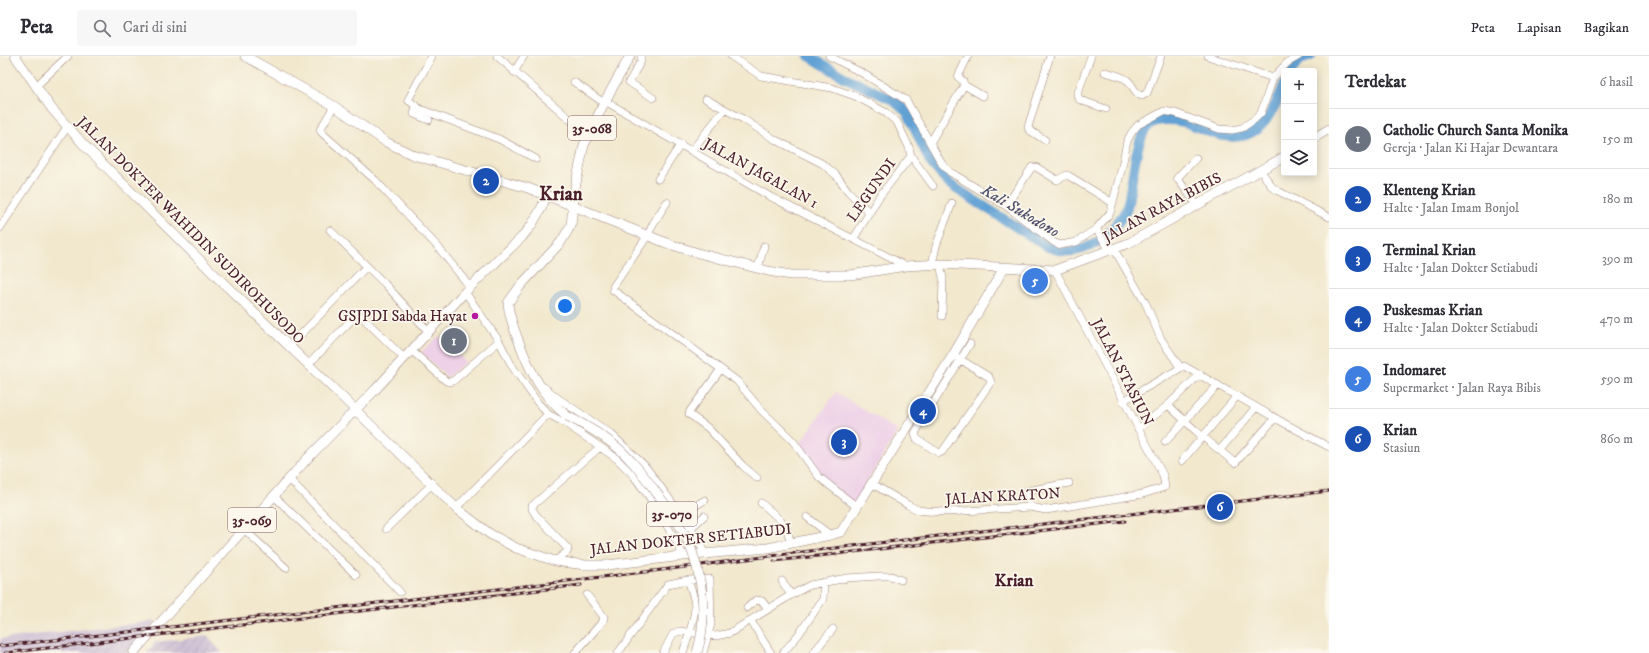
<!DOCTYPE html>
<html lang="id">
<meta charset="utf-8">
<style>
body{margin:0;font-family:"IM FELL DW Pica",serif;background:#f7f7f7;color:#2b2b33}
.controls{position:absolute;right:12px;top:12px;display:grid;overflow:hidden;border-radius:4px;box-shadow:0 2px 10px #0003}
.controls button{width:36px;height:36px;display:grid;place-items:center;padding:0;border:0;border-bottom:1px solid #e1e1e2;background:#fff;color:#2b2b33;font:20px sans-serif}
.you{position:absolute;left:565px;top:250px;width:14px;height:14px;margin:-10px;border:3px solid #fff;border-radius:50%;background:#1a73e8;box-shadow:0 0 0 6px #1a73e833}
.badge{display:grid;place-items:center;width:26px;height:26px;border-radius:50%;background:#2563eb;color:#fff;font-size:13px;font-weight:700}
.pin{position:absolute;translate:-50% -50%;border:2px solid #fff;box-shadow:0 1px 4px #0006}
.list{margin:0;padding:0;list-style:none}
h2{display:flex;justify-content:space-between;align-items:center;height:52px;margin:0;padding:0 16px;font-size:17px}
h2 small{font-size:13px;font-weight:400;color:#7c7c81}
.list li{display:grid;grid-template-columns:26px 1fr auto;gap:12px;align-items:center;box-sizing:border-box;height:60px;padding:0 16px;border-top:1px solid #e1e1e2}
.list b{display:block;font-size:15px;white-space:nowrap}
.list p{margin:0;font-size:13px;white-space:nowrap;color:#7c7c81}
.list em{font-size:13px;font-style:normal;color:#7c7c81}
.icon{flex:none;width:22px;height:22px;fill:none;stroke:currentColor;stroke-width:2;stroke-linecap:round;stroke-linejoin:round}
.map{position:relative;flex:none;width:1329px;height:597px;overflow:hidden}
header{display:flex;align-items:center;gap:24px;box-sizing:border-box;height:56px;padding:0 20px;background:#fff;border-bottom:1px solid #e1e1e2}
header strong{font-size:19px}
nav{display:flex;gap:22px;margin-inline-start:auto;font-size:14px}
.search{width:280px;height:36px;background:#f7f7f7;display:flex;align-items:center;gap:10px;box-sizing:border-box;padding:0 14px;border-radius:4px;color:#7c7c81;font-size:15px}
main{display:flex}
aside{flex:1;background:#fff}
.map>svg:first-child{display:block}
.built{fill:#eed0e7}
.industrial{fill:url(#industrial-furrows)}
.railway{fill:#ccbed3}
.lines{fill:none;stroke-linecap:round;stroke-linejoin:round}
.river{stroke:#62a1d4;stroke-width:10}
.minor-casing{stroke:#9e847c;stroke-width:8}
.major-casing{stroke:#9e847c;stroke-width:10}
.minor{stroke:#fff;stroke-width:7}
.major{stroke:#fff;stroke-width:9}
.rail-casing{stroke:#4a1f2b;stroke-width:3}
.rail{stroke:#fbf7ec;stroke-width:1.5;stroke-dasharray:4.5;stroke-linecap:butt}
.major-bridge-casing{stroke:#9e847c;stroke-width:10;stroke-linecap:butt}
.major-bridge{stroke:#fff;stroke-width:9}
.poi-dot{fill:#b5179e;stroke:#fbf7ec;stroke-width:1.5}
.labels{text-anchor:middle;stroke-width:3.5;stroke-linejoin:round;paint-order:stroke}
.shield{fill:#fbf7ec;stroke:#7f6065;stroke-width:1}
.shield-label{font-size:14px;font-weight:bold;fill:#4a1f2b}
.street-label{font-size:15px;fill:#4a1f2b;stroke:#fbf7ec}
.poi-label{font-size:15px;fill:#4a1f2b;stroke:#fbf7ec;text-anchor:end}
.water-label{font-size:16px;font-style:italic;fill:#54536f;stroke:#fbf7ec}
.quarter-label{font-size:17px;font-weight:bold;fill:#4a1f2b;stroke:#fbf7ec}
.district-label{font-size:19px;font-weight:bold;fill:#4a1f2b;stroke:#fbf7ec}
</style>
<header>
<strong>Peta</strong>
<div class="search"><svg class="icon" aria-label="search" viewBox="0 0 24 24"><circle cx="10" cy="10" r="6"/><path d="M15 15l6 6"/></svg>Cari di sini</div>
<nav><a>Peta</a><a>Lapisan</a><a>Bagikan</a></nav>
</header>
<main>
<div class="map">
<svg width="1329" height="597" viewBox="0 0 1329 597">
<defs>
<pattern id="industrial-furrows" width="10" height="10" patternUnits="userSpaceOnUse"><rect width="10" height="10" fill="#ccbed3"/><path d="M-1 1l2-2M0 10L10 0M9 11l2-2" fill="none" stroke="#b1a3b5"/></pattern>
</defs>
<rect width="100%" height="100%" fill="#fbf7ec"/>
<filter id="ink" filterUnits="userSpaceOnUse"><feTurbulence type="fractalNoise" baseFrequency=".025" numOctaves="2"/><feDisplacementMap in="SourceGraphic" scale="8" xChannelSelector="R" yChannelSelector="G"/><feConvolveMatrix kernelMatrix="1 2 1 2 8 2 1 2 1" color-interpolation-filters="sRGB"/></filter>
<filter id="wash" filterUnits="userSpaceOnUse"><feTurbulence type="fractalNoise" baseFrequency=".012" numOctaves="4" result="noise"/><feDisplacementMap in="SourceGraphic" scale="16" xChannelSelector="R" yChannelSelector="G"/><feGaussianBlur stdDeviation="0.9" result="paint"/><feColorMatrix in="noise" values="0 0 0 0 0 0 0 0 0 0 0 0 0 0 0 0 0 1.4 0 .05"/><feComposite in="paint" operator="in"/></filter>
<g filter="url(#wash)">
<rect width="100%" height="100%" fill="#f2e8ce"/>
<path class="built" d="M439 280 466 306 447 321 421 296Z
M836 336 898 375 853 449 828 429 799 389Z"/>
<path class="industrial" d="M208 580 222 597H146L156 586Z
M138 585 127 597H37Z"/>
<path class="railway" d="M156 565 138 585 37 597H0V583Z"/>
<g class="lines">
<path class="river" d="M809 0 844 21 893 44 908 57 930 106 949 128 1046 190C1052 192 1058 195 1064 195 1078 197 1096 189 1105 180 1113 172 1124 161 1127 151 1133 129 1134 84 1149 69 1153 65 1161 64 1166 64 1182 63 1192 69 1207 75 1253 93 1268 68 1284 29
M1291 15 1300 4 1311 0"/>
</g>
</g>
<g filter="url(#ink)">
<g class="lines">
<g class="minor-casing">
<path id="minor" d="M432 0 408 44 420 53 499 83 536 103
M497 0 588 79
M641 0V5L629 26 653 42
M731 0 761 20 832 32 855 40 885 56 897 66 909 91 911 100 933 130
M829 0 862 17 906 44 942 108 950 116 1006 150 1055 187 1061 189 1076 186 1096 173 1110 157 1122 111 1127 85 1132 76 1138 69 1164 55 1175 57 1219 73 1232 74 1242 72 1255 63 1261 57 1273 22 1287 7 1299 0
M1091 0 1077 39 1080 44 1106 53
M1208 0 1273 22
M514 16 524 0
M1105 16C1113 18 1121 20 1127 24 1134 29 1134 38 1142 40L1147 37 1161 0
M574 26 604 47
M964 29 963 25 958 21 968 0
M36 30 68 0
M706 43 743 63 774 83 823 108 836 119 848 135 869 156
M605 45 769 140 906 210
M334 50 320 74 322 77 375 124 438 191 470 231
M416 50 414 58 429 64
M1045 84 1029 74 1028 71 1050 0
M930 87 964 29 983 40
M692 94 724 54
M1196 102 1177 122 1197 149
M1261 115 1272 131 1278 135 1329 161
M658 123 681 88
M667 146 653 168 648 179 613 231V234L737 325 762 355 793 385 819 421 857 451
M1006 150 1032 111H1036L1057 124 1067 119 1069 120 1113 147
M0 172 67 71
M1096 173 1110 194
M330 174 385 228 428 275
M854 182 879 141 911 100
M1114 193 1146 248 1161 283 1180 311
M940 208 943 222 942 260
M932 209 936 190 952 147
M758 212 764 190
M465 236 499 285 512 310 538 347 548 358 565 367 616 402 633 419 650 442 677 486 683 500
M289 291 366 211
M411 294 446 325 449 326 453 325 499 285
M953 299 989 321 991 326 942 396 939 397 917 383 915 377 970 288
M308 309 358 257 403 301
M721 313 690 355 689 358 708 372 743 410 757 422
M544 331 559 343 611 378 645 410 691 472 705 498
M1123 345 1184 310 1284 367 1329 391
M1168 349 1196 375 1235 407 1275 362
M1138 373 1168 349 1200 318
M1165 386 1218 329
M1220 394 1256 351
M1182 405 1237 340
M292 426 400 536
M871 427 908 449 918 454 926 455 947 456 1030 451 1046 454 1143 438 1165 431 1163 419 1055 214
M277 443 356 519
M761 447C774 458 790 469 790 488
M1030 451 1027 435 1069 427
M456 452 548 358
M678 454 693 451 705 444
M807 461 830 479
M691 472 704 460
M386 473 432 428
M247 476 286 512
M555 505 567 496 568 493 536 459 532 453V450L600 391
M782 525 791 539
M747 552 756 544 762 545 768 553
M751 565 771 597
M575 597 603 565 604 561 587 539
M618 597 668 528 688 524 710 523 711 568 703 597
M663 597 673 578 679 575 716 580 730 577 791 539 810 529 847 522 879 520H891L901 524
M683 597C687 583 694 567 695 552 695 542 691 533 688 524
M783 597 799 578 823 543 824 526
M813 597 833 573"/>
</g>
<g class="major-casing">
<path id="major" d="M15 0 52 53 84 89 218 222 338 337 456 452 490 478 516 492 555 505 585 509H607L683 500 768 492 830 479 841 476 953 299 1004 212
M245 0 334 50 386 86 413 99 528 132 669 188 698 197 768 215 791 219H850L906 210 940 208 1055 214 1129 187 1284 101
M1314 82 1329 73
M567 360C542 340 530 315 519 286 514 273 509 261 508 247L521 229 561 186 571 169 575 132 584 89 604 47 630 0
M133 597 307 403 375 334 465 236 522 181 531 170 542 151 546 140"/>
</g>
<use href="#minor" class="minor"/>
<use href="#major" class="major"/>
<g class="rail-casing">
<path id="rail" d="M774 505 1125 465
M0 590 154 573 670 513 818 494 1329 435
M5 597 581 529"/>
</g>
<use href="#rail" class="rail"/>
<g class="major-bridge-casing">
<path id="major-bridge" d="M567 360C583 368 599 377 613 388 630 401 643 419 656 436 670 455 686 476 693 498 704 531 707 564 697 597"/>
</g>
<use href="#major-bridge" class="major-bridge"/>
</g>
</g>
<circle class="poi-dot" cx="475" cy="260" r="4"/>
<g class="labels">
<g class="shield">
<rect x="568" y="60" width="48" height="24" rx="3"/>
<rect x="647" y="446" width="50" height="24" rx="3"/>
<rect x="228" y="452" width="48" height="24" rx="3"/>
</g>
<g class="shield-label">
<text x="592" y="77">35-068</text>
<text x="672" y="463">35-070</text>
<text x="252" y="469">35-069</text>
</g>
<g class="street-label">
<text transform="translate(761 117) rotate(29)" y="5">JALAN JAGALAN 1</text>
<text transform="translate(871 134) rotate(-55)" y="5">LEGUNDI</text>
<text transform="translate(1162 151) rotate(-28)" y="5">JALAN RAYA BIBIS</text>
<text transform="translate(191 174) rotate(45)" y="5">JALAN DOKTER WAHIDIN SUDIROHUSODO</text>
<text transform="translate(1123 316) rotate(63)" y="5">JALAN STASIUN</text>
<text transform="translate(1003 440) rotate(-3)" y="5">JALAN KRATON</text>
<text transform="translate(691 483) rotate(-6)" y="5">JALAN DOKTER SETIABUDI</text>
</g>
<g class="poi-label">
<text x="467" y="265">GSJPDI Sabda Hayat</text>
</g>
<g class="water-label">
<text transform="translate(1021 154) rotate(31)" y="6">Kali Sukodono</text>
</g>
<g class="quarter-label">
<text x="1014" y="530">Krian</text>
</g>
<g class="district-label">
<text x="561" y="144">Krian</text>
</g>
</g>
</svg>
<div class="controls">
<button>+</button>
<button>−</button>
<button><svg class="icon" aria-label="layers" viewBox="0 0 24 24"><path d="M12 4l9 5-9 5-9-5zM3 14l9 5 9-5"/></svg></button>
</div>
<div class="you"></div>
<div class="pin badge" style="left:454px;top:285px;background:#6b7280">1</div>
<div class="pin badge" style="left:486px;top:125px;background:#1a4fb4">2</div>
<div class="pin badge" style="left:844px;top:386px;background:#1a4fb4">3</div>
<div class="pin badge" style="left:923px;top:355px;background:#1a4fb4">4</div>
<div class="pin badge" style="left:1035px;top:225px;background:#3f7fe0">5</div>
<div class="pin badge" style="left:1220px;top:451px;background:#1a4fb4">6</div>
</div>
<aside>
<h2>Terdekat<small>6 hasil</small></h2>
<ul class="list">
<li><span class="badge" style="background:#6b7280">1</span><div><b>Catholic Church Santa Monika</b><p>Gereja · Jalan Ki Hajar Dewantara</p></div><em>150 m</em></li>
<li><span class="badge" style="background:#1a4fb4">2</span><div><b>Klenteng Krian</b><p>Halte · Jalan Imam Bonjol</p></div><em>180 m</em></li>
<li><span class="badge" style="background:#1a4fb4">3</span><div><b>Terminal Krian</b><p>Halte · Jalan Dokter Setiabudi</p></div><em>390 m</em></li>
<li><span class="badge" style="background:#1a4fb4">4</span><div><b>Puskesmas Krian</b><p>Halte · Jalan Dokter Setiabudi</p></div><em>470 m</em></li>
<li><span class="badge" style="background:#3f7fe0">5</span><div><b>Indomaret</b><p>Supermarket · Jalan Raya Bibis</p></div><em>590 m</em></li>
<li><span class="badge" style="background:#1a4fb4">6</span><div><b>Krian</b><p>Stasiun</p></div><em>860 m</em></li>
</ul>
</aside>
</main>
